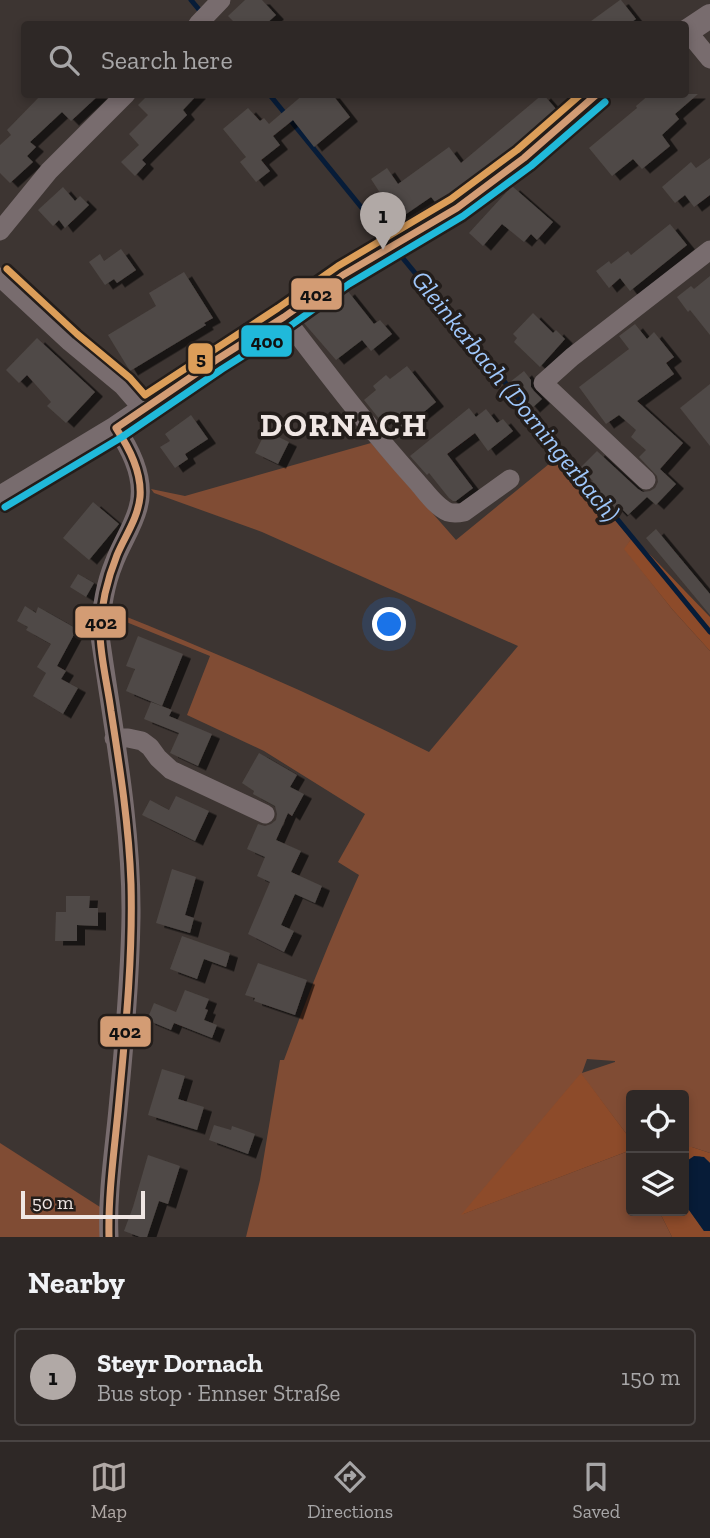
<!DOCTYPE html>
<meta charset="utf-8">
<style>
body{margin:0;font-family:"Zilla Slab",serif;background:#3a3432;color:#f1f3f6}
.controls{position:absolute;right:21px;bottom:21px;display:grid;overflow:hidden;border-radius:7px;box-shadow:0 4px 10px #0003}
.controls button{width:63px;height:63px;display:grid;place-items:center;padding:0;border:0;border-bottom:2px solid #494443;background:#2e2826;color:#f1f3f6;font:35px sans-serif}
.scale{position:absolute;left:21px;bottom:18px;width:124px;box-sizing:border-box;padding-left:7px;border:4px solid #f0e7e4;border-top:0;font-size:19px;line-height:24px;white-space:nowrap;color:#f0e7e4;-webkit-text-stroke:5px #231d1a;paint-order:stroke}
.you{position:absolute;left:390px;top:625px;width:24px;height:24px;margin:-18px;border:5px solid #fff;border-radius:50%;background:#1a73e8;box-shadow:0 0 0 10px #1a73e833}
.badge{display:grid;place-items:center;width:46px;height:46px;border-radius:50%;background:#b1a9a6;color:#111;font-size:23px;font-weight:700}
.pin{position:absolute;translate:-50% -58px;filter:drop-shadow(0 2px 4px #0008)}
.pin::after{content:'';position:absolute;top:37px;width:24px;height:21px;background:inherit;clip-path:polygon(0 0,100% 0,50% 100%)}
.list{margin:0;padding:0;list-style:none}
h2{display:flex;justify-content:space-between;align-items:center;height:91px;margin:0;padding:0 28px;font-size:30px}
h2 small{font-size:23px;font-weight:400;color:#a7a6a7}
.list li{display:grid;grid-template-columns:46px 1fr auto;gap:21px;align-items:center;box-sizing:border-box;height:98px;margin:0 14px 14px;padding:0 14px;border:2px solid #494443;border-radius:7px}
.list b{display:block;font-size:26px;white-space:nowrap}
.list p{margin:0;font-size:23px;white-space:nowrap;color:#a7a6a7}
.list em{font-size:23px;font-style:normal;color:#a7a6a7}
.icon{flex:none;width:38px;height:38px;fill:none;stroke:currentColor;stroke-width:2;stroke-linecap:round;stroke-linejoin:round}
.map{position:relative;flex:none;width:710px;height:1237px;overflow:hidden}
.search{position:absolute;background:#2e2826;box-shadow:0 4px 10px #0003;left:21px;right:21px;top:21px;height:77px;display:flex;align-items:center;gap:18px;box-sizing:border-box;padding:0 24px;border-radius:7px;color:#a7a6a7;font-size:26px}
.sheet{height:203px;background:#2e2826}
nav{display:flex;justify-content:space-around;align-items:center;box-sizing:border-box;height:98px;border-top:2px solid #494443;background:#2e2826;font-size:19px;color:#a7a6a7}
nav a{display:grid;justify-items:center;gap:4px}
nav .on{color:#b1a9a6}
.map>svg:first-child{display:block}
.green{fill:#804c34;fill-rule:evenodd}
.forest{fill:#8d4b2a}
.water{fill:#071c38}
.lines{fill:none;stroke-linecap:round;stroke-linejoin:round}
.stream{stroke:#071c38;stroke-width:5}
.building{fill:#4f4946;filter:url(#shadow)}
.minor{stroke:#786c6e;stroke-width:19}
.tertiary{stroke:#786c6e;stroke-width:24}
.bus-1-casing{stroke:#231d1a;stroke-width:12}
.bus-2-casing{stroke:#231d1a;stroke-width:12}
.bus-3-casing{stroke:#231d1a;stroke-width:12}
.bus-1{stroke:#d39c74;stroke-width:7}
.bus-2{stroke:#20b9da;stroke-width:7}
.bus-3{stroke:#dc9e59;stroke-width:7}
.labels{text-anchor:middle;stroke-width:7;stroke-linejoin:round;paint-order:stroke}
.water-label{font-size:26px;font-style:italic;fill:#9fc7fb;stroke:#231d1a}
.district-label{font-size:32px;font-weight:bold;letter-spacing:2px;fill:#f0e7e4;stroke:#231d1a}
.line-badge{stroke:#231d1a;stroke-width:2.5}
.pale-badge-label{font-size:19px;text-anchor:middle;font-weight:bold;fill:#111}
</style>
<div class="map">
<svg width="710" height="1237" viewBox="0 0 710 1237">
<defs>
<filter id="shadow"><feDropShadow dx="8" dy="4.5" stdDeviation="0" flood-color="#0009"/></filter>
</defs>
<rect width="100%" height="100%" fill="#3d3532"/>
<path class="green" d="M371 443 456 540 560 455 631 539 625 549 672 609 710 651V1153L692 1147H684V1095H631V1140L581 1074 463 1214 631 1150V1211H659L672 1237H246L260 1180 280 1060H284C307 997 331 936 359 875L338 862 365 814 264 751 187 715 210 656 109 615 112 611C219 654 326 700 429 752L518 646 262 532 154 493 151 489 185 496ZM587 1059 615 1061V1062L582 1073Z
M0 1143 100 1207 102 1237H0Z"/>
<path class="forest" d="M631 539H635L710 617V651L672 609 624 549Z
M581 1073 631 1140V1150L461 1215Z
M684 1147H692L710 1153V1163C699 1153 695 1156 684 1163Z
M684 1203 704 1231H710V1237H672L659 1211H684Z"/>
<path class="water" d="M694 1156 704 1157 710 1163V1231H704L684 1203V1163Z"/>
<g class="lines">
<path class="stream" d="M191 0 211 24
M269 94 388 240
M397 251 710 632"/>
</g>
<path class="building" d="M245 0H262L276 15 266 24H236L228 16Z
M620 0H621L636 19 629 24H587Z
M42 94H100L71 121 62 112 30 142 36 147 27 156 33 162 10 183 0 173V145L11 135 7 130Z
M149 94H198L183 110 187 115 142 160 146 164 135 176 121 162 139 145 129 134 148 115 138 105Z
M304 94H332L350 117 314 147 293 120 273 136 280 145 261 160 270 171 256 182 240 162 246 157 223 129 248 108 260 121 264 118 269 124Z
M543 94 557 110 515 146 449 196 436 203 431 197 393 223 379 203 384 199 371 179 387 168 398 184 449 147 461 163Z
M650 94H698L675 114 679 119 662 135 670 146 642 169 633 159 612 176 589 148 637 108 636 106Z
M710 158V195L694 207 685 195 675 203 662 187 691 162 696 168Z
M512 186 553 222 537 240 531 234 524 242 502 224 483 246 469 233Z
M63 187 75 201 80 196 89 205 65 228 59 220 53 226 38 210Z
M670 224 687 245 630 291 620 278 609 288 596 271 609 261 611 264 628 251 631 255Z
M121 249 136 270 117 283 114 279 105 285 89 262 100 254 104 261Z
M184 272 213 318 204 323 206 325 130 371 108 335 156 306 149 293Z
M710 276V335L690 310 688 312 677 297 691 286 694 289Z
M347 290 374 324 380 320 392 334 371 351 362 340 336 360 303 322Z
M533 313 553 333 556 330 565 339 540 367 514 342 517 338 513 334Z
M635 324 647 339 654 332 674 357 666 363 674 374 637 401 683 443 660 469 676 484 656 505 647 497 628 515 622 509 619 512 591 483 593 481 580 468 597 451 638 489 643 492 650 491 655 488 658 482 657 476 639 457 646 450 631 437 636 430 619 415 606 424 579 387 629 349 619 336Z
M37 338 95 392 66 423 47 406 51 402 27 375 19 383 6 370Z
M407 366 436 402 402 430 390 414 381 421 364 400 376 390 373 386 386 375 390 379Z
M524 371 531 380V387L534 391 542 399 532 408 510 382Z
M710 384V446L680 408Z
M469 408 476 417 486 409 497 423 503 419 513 431 488 451 475 433 447 454 473 488 456 501H453L449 498 429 473 427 475 410 456Z
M191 415 208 439 185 454 188 459 175 468 160 447 170 441 165 434Z
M266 431 289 442 278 464 255 453Z
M93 502 119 524 89 560 63 538Z
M656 529 710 594V615L646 538Z
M78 574 94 583 86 597 70 587Z
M25 606 36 613 38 607 77 629 57 666 66 671 61 679 78 688 63 714 33 696 46 673 37 667 51 644 26 630 28 627 17 621Z
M138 636 183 654 162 706 126 691 135 669 126 666Z
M151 702 172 710 169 716 212 734 198 766 170 753 179 733 144 719Z
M259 753 297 775 290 787 304 794 292 816 288 813 276 840 301 851 291 872 322 886 315 903 295 894 281 925 294 931 284 952 248 934 270 882 257 876 265 857 247 849 258 824 265 826 271 824 276 820 277 814 275 806 253 794 254 791 242 783Z
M176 796 209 811 195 841 142 815 150 800 169 810Z
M172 869 196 877 185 915 194 918 190 933 156 923Z
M66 896H90L89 908H98V926L77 925V941H55L56 912H66Z
M182 936 230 953 226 967 204 959 197 979 170 969Z
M258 963 307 980 295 1015 254 1001 255 998 245 995Z
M185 990 209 999 205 1009 208 1010 204 1020 217 1025 212 1038 174 1023 171 1030 147 1020 154 1003 176 1012Z
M162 1069 185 1076 178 1099 204 1107 197 1130 148 1115Z
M214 1125 231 1130 232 1126 255 1134 248 1154 209 1140Z
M148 1155 180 1166 168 1204 159 1201 147 1237H140L124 1231 133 1207Z"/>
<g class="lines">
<path class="minor" d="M198 24 221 0
M687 31 710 59
M0 231 49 171 126 94
M0 277 70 342 123 386 143 409
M284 317C327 373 370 430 417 482 426 492 436 507 448 512 454 514 459 513 464 512L510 479
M646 480 543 383 572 357 710 250
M114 738H128L142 741 150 747 158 758 171 770 265 814
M109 1237C107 1194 114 1152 118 1109 124 1046 130 981 131 917 132 825 113 728 100 636 101 611 104 587 114 563 121 544 133 527 138 508 146 481 131 450 116 428"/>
<path class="tertiary" d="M686 32 710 16
M0 498 116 428 216 360 284 317 343 275 457 208 524 158 598 94"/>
<g class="bus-1-casing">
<path id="bus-1" d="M116 428 216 360 284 317 343 275 457 208 524 158 597 94
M109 1237C108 1195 114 1153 118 1111 125 1035 133 960 131 884 129 826 120 768 111 711 108 687 100 656 100 632 101 606 107 580 117 555 125 536 138 518 140 497 142 472 129 448 116 428"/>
</g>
<g class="bus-2-casing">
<path id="bus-2" d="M5 507 122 437 222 369 290 326 349 284 463 216 531 166 605 102"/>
</g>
<g class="bus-3-casing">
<path id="bus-3" d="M7 269 77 334 130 378 145 395 278 308 338 266 451 199 517 150 581 94"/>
</g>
<use href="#bus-1" class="bus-1"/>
<use href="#bus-2" class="bus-2"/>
<use href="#bus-3" class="bus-3"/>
</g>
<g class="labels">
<g class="water-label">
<text transform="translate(516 396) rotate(51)" y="9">Gleinkerbach (Dorningerbach)</text>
</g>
<g class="district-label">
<text x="344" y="436">DORNACH</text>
</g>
</g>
<g class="line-badge">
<rect x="290" y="277" width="53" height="34" rx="7" fill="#d39c74"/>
<rect x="240" y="324" width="53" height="34" rx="7" fill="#20b9da"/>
<rect x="187" y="342" width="27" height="33" rx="7" fill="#dc9e59"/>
<rect x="74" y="605" width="53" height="34" rx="7" fill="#d39c74"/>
<rect x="99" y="1015" width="53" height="33" rx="7" fill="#d39c74"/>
</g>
<g class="pale-badge-label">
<text x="316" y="301">402</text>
<text x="267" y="348">400</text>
<text x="201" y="365">5</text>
<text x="101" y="629">402</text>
<text x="125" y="1038">402</text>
</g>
</svg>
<div class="controls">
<button><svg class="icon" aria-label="locate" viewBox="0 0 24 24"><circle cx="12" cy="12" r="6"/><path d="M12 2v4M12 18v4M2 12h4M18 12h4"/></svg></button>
<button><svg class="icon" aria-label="layers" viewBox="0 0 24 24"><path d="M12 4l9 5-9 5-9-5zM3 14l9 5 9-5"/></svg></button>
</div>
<div class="scale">50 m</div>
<div class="you"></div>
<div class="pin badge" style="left:383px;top:250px">1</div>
<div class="search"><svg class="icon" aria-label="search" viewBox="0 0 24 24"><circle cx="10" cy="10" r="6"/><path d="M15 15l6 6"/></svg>Search here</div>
</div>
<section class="sheet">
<h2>Nearby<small></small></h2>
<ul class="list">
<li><span class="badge">1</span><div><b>Steyr Dornach</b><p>Bus stop · Ennser Straße</p></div><em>150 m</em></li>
</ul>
</section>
<nav>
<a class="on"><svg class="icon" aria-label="map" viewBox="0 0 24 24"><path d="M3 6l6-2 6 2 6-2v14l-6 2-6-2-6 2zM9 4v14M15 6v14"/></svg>Map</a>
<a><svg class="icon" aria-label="directions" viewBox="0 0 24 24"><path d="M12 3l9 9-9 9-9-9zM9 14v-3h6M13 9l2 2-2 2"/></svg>Directions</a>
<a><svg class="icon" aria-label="saved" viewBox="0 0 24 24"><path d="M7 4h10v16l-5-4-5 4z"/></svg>Saved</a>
</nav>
